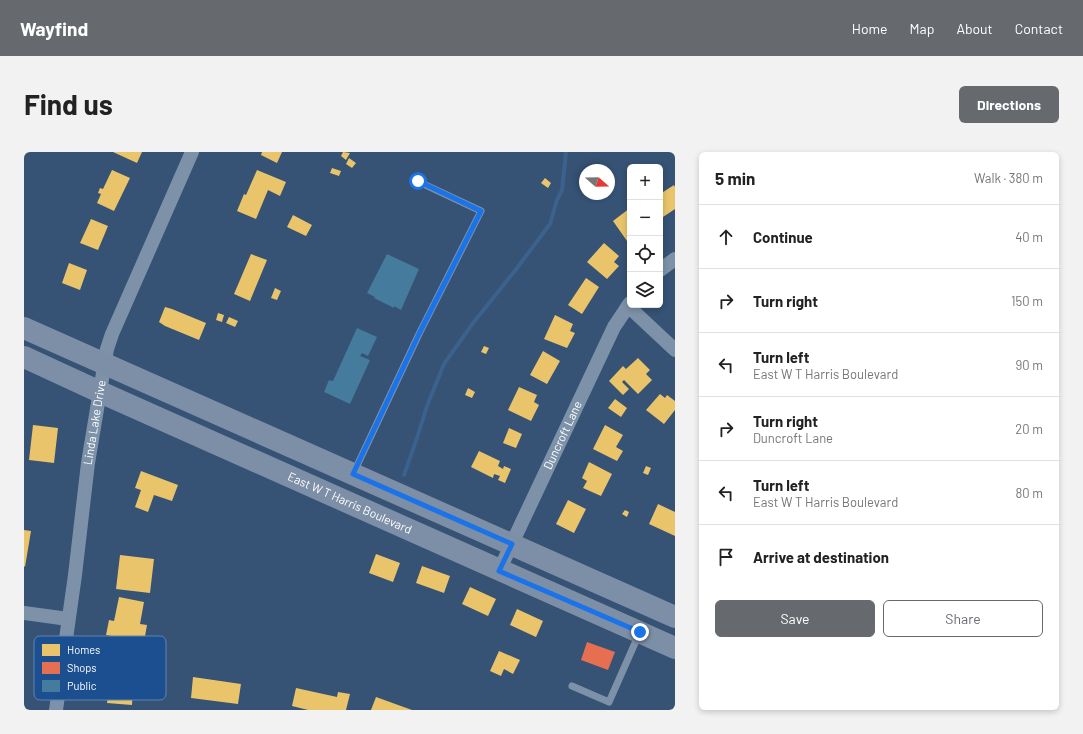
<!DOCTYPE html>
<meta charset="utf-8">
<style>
body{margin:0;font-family:Barlow,sans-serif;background:#f2f2f2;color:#222}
.controls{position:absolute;right:12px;top:12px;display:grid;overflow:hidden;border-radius:6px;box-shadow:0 2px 6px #0003}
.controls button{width:36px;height:36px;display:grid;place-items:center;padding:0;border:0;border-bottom:1px solid #e0e0e0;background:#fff;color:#222;font:20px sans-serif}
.compass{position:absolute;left:555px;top:12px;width:36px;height:36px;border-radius:50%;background:#fff;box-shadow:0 2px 6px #0003;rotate:110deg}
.stop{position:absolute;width:12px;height:12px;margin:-9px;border:3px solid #1a73e8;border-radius:50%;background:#fff}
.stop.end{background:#1a73e8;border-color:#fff;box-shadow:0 1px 4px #0008}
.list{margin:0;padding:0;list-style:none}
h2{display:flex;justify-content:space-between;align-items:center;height:52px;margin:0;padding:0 16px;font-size:17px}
h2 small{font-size:13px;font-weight:400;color:#767676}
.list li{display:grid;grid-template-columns:26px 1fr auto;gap:12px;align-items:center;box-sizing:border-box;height:64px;padding:0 16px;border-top:1px solid #e0e0e0}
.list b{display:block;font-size:15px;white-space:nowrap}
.list p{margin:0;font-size:13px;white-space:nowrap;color:#767676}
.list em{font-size:13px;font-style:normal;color:#767676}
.actions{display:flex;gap:8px;padding:12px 16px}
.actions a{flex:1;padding:9px 0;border:1px solid #666a6f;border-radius:6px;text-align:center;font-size:14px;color:#666a6f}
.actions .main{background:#666a6f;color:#fff}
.icon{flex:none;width:22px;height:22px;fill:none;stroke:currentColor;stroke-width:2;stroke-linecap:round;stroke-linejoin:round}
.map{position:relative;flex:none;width:651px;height:558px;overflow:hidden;border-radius:6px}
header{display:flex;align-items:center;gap:24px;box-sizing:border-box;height:56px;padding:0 20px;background:#666a6f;color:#fff}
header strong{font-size:19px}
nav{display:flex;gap:22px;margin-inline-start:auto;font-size:14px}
.intro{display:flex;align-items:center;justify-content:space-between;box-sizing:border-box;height:96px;padding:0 24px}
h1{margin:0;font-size:28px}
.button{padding:10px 18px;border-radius:6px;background:#666a6f;color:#fff;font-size:14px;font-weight:700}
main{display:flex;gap:24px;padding:0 24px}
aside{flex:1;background:#fff;border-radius:6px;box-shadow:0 2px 6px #0003}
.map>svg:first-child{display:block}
.homes{fill:#e9c46a}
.shops{fill:#e76f51}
.public{fill:#457b9d}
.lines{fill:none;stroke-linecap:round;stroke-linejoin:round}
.stream{stroke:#3b618d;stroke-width:4}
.lane{stroke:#7d92a8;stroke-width:7}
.street{stroke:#7d92a8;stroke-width:14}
.primary{stroke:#7d8ea7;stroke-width:22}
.route{stroke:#1a73e8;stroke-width:5}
.labels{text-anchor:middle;stroke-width:4;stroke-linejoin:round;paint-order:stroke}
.street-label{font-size:12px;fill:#fff;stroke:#1b4f8f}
.key{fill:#1b4f8f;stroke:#5f84b1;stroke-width:1}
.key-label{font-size:11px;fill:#fff}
</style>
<header>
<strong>Wayfind</strong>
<nav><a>Home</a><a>Map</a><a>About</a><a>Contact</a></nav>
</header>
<div class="intro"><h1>Find us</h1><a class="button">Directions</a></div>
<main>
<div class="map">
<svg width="651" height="558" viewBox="0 0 651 558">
<rect width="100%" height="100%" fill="#365274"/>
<path class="homes" d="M89 0H118L113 11Z
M238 0H258L253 11 237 3Z
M319 0 326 1 322 8 317 4Z
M325 6 332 11 328 16 322 12Z
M308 16 317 19 315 24 306 21Z
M88 18 106 26 90 59 73 51 77 42 74 41 76 36 79 37Z
M233 18 262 30 256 44 244 38 232 67 213 59 220 42 222 43Z
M521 26 527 31 524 36 517 31Z
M650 33 651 35V57L639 65 636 61V42Z
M606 56V88L603 89 589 69Z
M269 63 288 73 282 84 263 75Z
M67 67 84 74 74 98 56 91Z
M580 91 595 104 590 110 595 114 583 127 563 110Z
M227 102 243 108 226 149 210 142Z
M45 111 63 118 56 138 38 131Z
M562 126 575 135 558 162 544 153Z
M251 136 257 139 253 148 247 146Z
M141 155 148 157 182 171 175 188 141 174 135 170Z
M194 161 200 163 198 170 192 168Z
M531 163 549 172 546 179 551 181 543 196 520 187Z
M205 165 214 169 211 175 202 171Z
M460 194 465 196 462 202 457 200Z
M519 199 536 209 523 232 506 223Z
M614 206 626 218 622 222 628 228 614 242 600 228 598 230 605 237 599 243 585 229 599 214 602 217Z
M495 235 513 243 510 250 515 253 507 269 484 258Z
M444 236 451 240 448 246 441 243Z
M636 242 641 246 643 243 651 249V258L640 272 622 258Z
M591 247 603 256 597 265 584 256Z
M9 273 34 276 30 311 5 308Z
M581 273 599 283 592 295 599 299 593 309 569 297Z
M485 276 498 282 492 296 479 291Z
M455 299 476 309 474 314 479 317 480 314 487 317 481 331 474 328 476 324 470 322 469 326 447 315Z
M565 310 588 322 577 344 559 336 563 329 558 326Z
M622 314 627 316 624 323 619 321Z
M117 319 154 333 148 349 130 343 124 360 111 355 117 338 111 336Z
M544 348 562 357 550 381 532 372Z
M634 352 651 360V384L625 372Z
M601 358 605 360 603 365 598 362Z
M0 378 7 379 1 415 0 414Z
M352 402 376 411 369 430 345 421Z
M96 403 130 407 126 441 92 437Z
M398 414 426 424 420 441 392 431Z
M446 435 472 447 464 464 438 452Z
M95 445 120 450 116 472 123 473 120 490 82 483 85 468 90 469Z
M493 457 519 469 512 485 486 473Z
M475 499 496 508 489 522 480 517 477 524 466 519Z
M87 511 110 513 108 553 83 551Z
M169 525 217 532 214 552 167 546Z
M272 536 313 545 314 540 326 542 322 558H284L268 554Z
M352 545 388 558H347Z"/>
<path class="shops" d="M563 490 591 500 584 518 557 508Z"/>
<path class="public" d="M363 102 395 117 377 158 370 154V156L350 146 351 145 343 141Z
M333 176 353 185 344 204 338 201 336 204 346 208 326 252 300 240 305 228 309 229Z"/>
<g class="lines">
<path class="stream" d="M380 323 393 286 403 254 420 212 449 171 490 120 526 72 533 48 538 38 542 0"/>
<path class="lane" d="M330 320 395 182 457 59 393 29
M548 534 585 550 615 482"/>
<g class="street">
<path d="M636 118 651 107"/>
<path d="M604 154 651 198"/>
<path id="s1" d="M475 419 590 175 606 151"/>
<path d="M0 461 44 467"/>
<path id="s2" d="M32 558 51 423 64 311 83 197 88 182 168 0"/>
</g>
<g class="primary">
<path d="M0 176 651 465"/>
<path id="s3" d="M0 205 76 240 651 496"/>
</g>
</g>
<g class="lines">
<path class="route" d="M394 29 457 59 395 182 329 322 488 392 475 419 616 480"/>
</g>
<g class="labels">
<g class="street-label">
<text dy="4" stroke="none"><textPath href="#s2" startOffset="290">Linda Lake Drive</textPath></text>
<text dy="4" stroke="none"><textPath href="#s1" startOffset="150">Duncroft Lane</textPath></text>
<text dy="4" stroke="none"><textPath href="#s3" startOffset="357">East W T Harris Boulevard</textPath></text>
</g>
</g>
<rect x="10" y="484" width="132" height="64" rx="6" class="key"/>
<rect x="18" y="492" width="18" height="12" fill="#e9c46a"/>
<rect x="18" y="510" width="18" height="12" fill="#e76f51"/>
<rect x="18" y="528" width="18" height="12" fill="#457b9d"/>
<g class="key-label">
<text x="43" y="502">Homes</text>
<text x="43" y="520">Shops</text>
<text x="43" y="538">Public</text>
</g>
</svg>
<div class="controls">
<button>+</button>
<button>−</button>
<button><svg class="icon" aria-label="locate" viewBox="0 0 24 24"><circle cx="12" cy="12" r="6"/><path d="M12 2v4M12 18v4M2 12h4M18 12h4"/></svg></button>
<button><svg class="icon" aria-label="layers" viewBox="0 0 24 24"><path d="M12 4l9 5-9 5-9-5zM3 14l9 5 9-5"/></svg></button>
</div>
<svg class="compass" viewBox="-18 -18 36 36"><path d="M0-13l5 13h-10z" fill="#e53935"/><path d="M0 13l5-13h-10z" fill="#767676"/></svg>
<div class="stop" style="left:394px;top:29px"></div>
<div class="stop end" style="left:616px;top:480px"></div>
</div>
<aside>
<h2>5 min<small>Walk · 380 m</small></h2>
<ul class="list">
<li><svg class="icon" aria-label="ahead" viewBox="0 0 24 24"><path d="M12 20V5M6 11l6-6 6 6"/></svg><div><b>Continue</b></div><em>40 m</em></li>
<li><svg class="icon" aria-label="right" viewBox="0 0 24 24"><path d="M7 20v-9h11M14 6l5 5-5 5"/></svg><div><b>Turn right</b></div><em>150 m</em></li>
<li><svg class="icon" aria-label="left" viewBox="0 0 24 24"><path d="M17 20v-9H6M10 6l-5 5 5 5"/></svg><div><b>Turn left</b><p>East W T Harris Boulevard</p></div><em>90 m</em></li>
<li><svg class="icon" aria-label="right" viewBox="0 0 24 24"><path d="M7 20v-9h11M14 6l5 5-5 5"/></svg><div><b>Turn right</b><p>Duncroft Lane</p></div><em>20 m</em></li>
<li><svg class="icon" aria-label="left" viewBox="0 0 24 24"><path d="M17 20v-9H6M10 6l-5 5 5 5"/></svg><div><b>Turn left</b><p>East W T Harris Boulevard</p></div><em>80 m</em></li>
<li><svg class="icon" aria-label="arrive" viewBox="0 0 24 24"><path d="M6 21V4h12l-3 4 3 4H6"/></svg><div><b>Arrive at destination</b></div></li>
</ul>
<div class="actions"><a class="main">Save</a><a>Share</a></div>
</aside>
</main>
